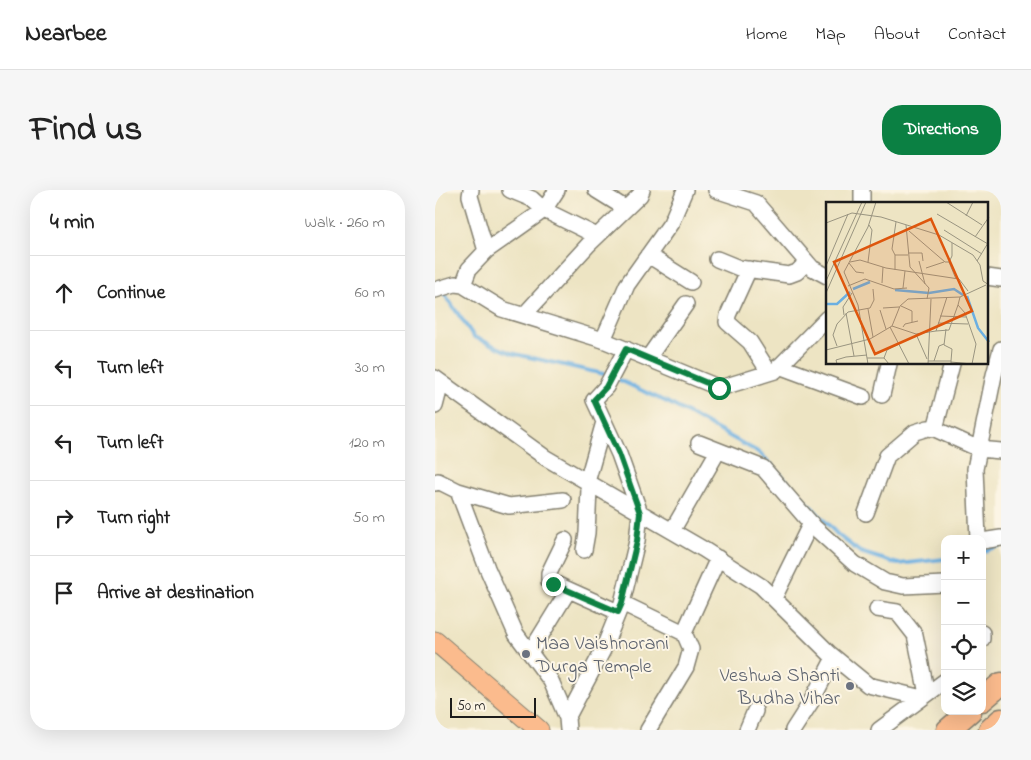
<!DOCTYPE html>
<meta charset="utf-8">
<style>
body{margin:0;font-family:"Indie Flower",sans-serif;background:#f6f6f6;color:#222}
.controls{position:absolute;right:15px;bottom:15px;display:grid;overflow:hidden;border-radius:10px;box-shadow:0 5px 20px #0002}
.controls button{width:45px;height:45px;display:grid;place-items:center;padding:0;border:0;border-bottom:1px solid #e0e0e0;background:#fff;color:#222;font:25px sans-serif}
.scale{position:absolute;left:15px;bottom:12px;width:86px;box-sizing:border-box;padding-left:5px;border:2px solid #1c1c1c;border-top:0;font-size:14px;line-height:18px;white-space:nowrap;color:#1c1c1c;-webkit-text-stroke:4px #fcf5e5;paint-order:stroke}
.stop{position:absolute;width:15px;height:15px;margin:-11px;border:4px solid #0b8043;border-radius:50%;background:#fff}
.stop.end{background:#0b8043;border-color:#fff;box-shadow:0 1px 5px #0008}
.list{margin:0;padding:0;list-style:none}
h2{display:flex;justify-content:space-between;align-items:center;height:65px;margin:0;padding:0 20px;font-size:21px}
h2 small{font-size:16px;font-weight:400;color:#767676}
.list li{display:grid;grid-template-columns:32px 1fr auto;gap:15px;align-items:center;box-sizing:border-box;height:75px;padding:0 20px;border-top:1px solid #e0e0e0}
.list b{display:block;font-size:19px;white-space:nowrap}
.list em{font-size:16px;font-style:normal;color:#767676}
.icon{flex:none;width:28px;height:28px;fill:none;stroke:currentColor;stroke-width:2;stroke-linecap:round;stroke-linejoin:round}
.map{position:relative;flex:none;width:566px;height:540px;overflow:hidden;border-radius:20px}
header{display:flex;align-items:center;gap:30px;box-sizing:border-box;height:70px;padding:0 25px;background:#fff;border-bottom:1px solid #e0e0e0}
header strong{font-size:24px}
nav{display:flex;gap:28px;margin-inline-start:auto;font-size:18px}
.intro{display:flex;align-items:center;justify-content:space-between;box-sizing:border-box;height:120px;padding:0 30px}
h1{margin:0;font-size:35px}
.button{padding:12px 22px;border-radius:20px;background:#0b8043;color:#fff;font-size:18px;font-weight:700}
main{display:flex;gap:30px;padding:0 30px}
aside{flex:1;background:#fff;border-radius:20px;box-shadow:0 5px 20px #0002}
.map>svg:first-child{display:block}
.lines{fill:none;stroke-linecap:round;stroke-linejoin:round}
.stream{stroke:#6bafe1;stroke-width:4}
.minor-casing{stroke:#848070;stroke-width:18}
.major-casing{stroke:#848070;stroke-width:21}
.highway-casing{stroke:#848070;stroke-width:25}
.minor{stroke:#fff;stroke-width:15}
.major{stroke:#fbbb8d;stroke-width:19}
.highway{stroke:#fbbb8d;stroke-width:22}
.route{stroke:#0b8043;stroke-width:6}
.worship-dot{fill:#6b7280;stroke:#fcf5e5;stroke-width:2}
.labels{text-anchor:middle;stroke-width:4;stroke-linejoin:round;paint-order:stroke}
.worship-label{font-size:20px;fill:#5b616d;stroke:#fcf5e5;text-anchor:start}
.inset-river{fill:none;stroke:#6bafe1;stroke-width:2.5}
.inset-road{fill:none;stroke:#999480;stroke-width:1}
.view{fill:#de560d;fill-opacity:0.15;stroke:#de560d;stroke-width:2.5}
.inset-edge{fill:none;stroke:#1c1c1c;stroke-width:2.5}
</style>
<header>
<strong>Nearbee</strong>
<nav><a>Home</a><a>Map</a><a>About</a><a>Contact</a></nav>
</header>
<div class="intro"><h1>Find us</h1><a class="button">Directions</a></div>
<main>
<aside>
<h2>4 min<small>Walk · 260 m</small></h2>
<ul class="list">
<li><svg class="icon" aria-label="ahead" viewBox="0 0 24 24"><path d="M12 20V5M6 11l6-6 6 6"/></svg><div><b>Continue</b></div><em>60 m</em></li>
<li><svg class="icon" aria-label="left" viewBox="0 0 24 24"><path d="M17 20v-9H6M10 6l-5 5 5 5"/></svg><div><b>Turn left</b></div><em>30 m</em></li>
<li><svg class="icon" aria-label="left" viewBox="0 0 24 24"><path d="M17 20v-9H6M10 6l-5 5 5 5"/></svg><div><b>Turn left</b></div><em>120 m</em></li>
<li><svg class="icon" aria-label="right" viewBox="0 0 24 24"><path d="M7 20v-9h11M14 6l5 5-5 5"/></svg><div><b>Turn right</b></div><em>50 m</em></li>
<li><svg class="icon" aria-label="arrive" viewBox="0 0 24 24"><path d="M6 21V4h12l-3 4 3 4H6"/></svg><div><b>Arrive at destination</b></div></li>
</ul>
</aside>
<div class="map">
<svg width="566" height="540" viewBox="0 0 566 540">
<rect width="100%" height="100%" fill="#fcf5e5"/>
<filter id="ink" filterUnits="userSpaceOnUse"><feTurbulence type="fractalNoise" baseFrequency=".02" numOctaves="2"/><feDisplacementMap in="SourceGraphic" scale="10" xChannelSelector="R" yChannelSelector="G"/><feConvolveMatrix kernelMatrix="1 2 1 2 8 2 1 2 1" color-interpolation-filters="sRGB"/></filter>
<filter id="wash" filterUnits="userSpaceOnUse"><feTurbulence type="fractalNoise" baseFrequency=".0096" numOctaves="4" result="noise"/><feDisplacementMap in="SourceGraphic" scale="20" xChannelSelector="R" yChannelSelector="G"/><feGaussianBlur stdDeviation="1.12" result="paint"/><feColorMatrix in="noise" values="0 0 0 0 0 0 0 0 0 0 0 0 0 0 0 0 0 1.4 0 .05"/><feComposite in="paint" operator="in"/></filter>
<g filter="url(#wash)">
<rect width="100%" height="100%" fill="#ede4c3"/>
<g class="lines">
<path class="stream" d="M8 102 39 147 76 163 173 185
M180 188 236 214 325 263 403 345 425 362 463 374 510 369
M547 362 566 355"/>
</g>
</g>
<g filter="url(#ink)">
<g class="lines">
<g class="minor-casing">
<path id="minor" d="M75 0 97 9 109 20 162 46
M161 0 190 18
M281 0 321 13 377 78 392 86
M427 0V14
M51 61 109 20 122 0
M213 65 256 92
M282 69 304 78 354 85 362 82 372 72
M314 79 293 125 292 132 315 152 334 182
M552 87 566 89
M28 95 34 79 51 61 35 6 36 0
M0 100 20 94 28 95 67 119 168 150 285 198 340 181 392 128
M89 125 154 54 205 5 207 0
M168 150 192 95 236 33 250 0
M213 168 251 114
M344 176 428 207
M0 188 111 268 268 359 326 396 394 463 433 495 487 508
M447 205 454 174
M0 216 6 193
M500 239 517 174
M264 253 328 278 379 337 420 374 450 392 468 396 510 394
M0 293 3 291 23 301 52 378 81 444 116 491 132 528
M23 301 74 316 128 310
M431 323 452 266 480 242 493 238 500 239 544 259 566 261
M237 341 283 261
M543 349 540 279 559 185 566 159
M130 350 114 383V391L183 422
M547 351 566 348
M149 360 152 343 154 299 152 292 169 232
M339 408 376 333
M187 413 249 443 283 368
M442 419 462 422 480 445 492 504
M547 443V449
M95 463 133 401
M133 540 132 528 168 460 187 413 202 351 205 323 184 264 159 210 171 197 191 159
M213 540 251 477 256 459 249 443
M312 540 320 521
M358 540 376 512 399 468
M444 540 510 491"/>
</g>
<g class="major-casing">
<path id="major" d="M0 451 104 540"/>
</g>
<g class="highway-casing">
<path id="highway" d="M547 510 566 494
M513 540 535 521
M555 540 566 530"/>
</g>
<use href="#minor" class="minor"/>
<use href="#major" class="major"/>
<use href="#highway" class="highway"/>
</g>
</g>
<g class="lines" filter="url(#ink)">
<path class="route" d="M118 394 183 422 187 413 202 351 205 323 184 264 159 210 171 197 191 159 284 198"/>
</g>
<g class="worship-dot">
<circle cx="91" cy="464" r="5"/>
<circle cx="415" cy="496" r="5"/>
</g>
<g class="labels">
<g class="worship-label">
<text x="101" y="459">Maa Vaishnorani<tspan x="101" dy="23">Durga Temple</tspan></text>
<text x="405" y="491" text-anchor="end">Veshwa Shanti<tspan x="405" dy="23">Budha Vihar</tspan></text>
</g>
</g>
<g transform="translate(391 12)">
<rect width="162" height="162" fill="#ede4c3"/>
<path class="inset-river" d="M27 87 44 80M69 88 103 91 128 87 137 93M141 94 152 126 163 140M0 102H11L24 90"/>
<path class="inset-road" d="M120 0 156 23M111 12 162 42M140 14 147 0M0 21 26 11 55 15 113 33 147 53 154 63 157 79 163 83M80 23 84 65 103 86 101 97M118 28 156 52M83 29 119 60H123L126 54V41M149 35 163 15M82 51H96L97 59M69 53 66 47 70 20M93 59 99 82M151 59 162 41M24 60 34 58 60 66 133 77 142 89M42 60 46 28 43 23M123 60 130 77M23 61 30 70 38 71M0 64 22 12M100 66 118 60M69 68V53H82M0 79 36 0M56 81 57 65M22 84 39 77 68 87 81 86M77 86 79 69M0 91 40 0M121 95 110 129 123 128 132 103M134 95 132 103 139 111 150 142 146 162M75 104 86 109V120M57 106 73 105M42 107 47 135M54 108 60 127M20 111 28 154M18 113 17 105 26 91M114 114 140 115M112 121 142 122M66 124 74 104 82 97 134 95 160 83M64 125 83 162M77 125 79 122 92 119M120 127 118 143 126 147 125 159M90 132 101 157M11 144 7 133 11 122 22 110 44 106 48 98 47 87M0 148 44 137 66 124 90 132 110 129M41 156H58L63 162M58 156 61 148 73 142M102 159H125V162M108 159 113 144 118 142M125 160 146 162M11 162 10 158 20 155 41 153M42 162 32 103 18 70 42 25 50 0M102 162 105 97"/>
<path class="view" d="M105 17 146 109 49 152 8 60Z"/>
<rect width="162" height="162" class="inset-edge"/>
</g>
</svg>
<div class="controls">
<button>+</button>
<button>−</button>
<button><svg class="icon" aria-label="locate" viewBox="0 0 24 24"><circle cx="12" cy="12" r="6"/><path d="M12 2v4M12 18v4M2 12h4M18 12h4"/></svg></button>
<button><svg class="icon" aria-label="layers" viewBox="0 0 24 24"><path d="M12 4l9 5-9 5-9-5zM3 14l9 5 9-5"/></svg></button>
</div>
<div class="scale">50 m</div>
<div class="stop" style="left:284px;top:198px"></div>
<div class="stop end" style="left:118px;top:394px"></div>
</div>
</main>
